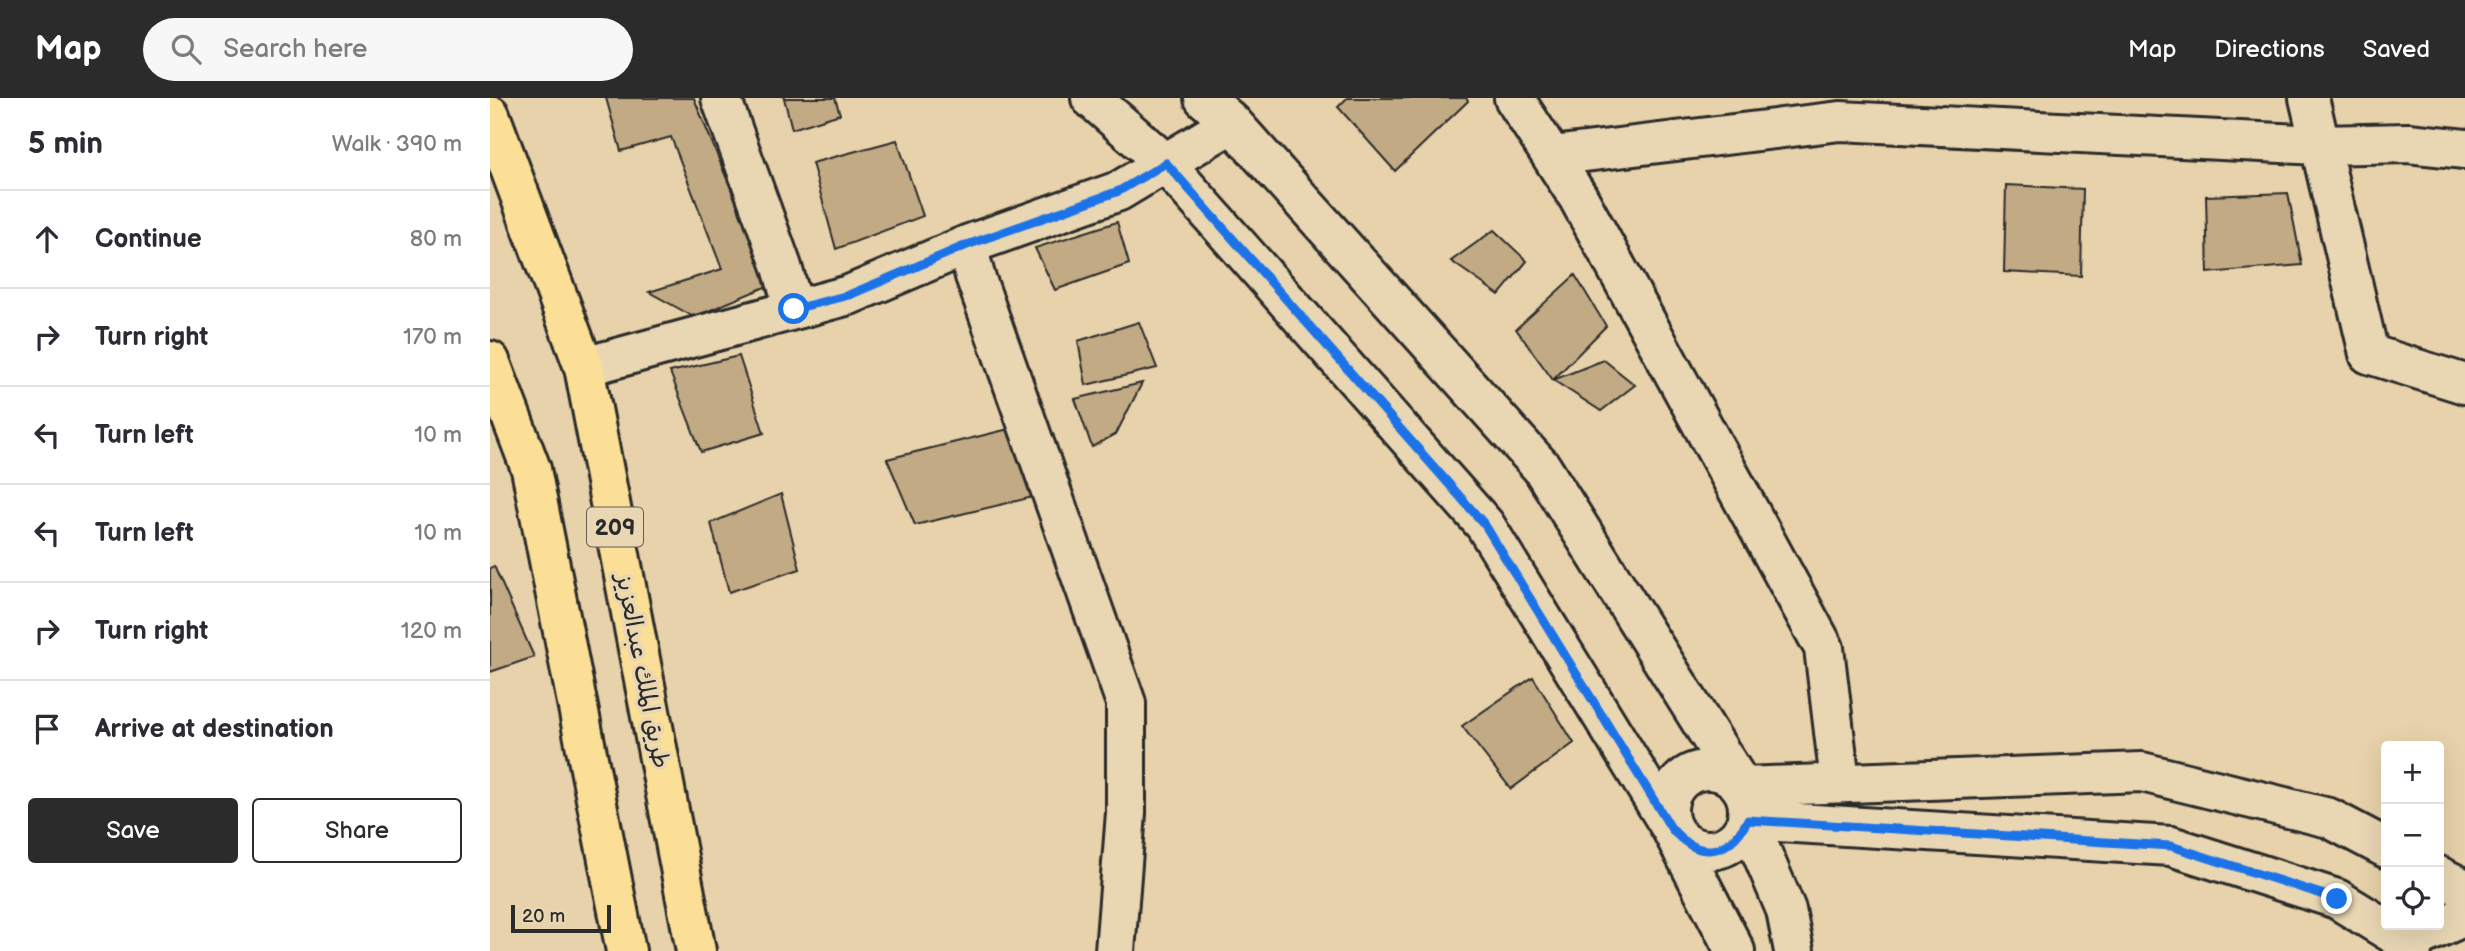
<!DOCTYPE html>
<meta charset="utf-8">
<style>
body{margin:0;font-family:"Balsamiq Sans","Playpen Sans Arabic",sans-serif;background:#f7f7f7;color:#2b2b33}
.controls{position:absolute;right:21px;bottom:21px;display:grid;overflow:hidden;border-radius:7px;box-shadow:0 7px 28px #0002}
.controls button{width:63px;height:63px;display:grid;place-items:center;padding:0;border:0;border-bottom:2px solid #e1e1e2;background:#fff;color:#2b2b33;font:35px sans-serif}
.scale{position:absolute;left:21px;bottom:18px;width:100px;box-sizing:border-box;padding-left:7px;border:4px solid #2b2b2b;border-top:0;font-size:19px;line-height:24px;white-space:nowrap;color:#2b2b2b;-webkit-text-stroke:5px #e9d7b4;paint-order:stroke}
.stop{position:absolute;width:21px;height:21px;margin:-16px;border:5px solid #1a73e8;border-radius:50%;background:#fff}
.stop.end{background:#1a73e8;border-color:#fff;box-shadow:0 2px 7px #0008}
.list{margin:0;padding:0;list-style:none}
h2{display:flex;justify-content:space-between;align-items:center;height:91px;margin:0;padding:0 28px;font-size:30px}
h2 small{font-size:23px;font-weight:400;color:#7c7c81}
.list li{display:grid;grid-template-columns:46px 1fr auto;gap:21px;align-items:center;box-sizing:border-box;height:98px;padding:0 28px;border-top:2px solid #e1e1e2}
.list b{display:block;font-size:26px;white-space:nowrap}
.list em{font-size:23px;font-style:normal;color:#7c7c81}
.actions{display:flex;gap:14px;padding:21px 28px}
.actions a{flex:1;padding:16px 0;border:2px solid #2b2b2b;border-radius:7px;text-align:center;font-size:24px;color:#2b2b2b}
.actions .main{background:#2b2b2b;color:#fff}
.icon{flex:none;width:38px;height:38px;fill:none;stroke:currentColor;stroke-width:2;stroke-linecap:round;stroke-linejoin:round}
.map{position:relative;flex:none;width:1975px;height:853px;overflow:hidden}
header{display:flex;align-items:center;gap:42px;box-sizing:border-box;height:98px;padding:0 35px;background:#2b2b2b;color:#fff}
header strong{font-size:33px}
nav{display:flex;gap:38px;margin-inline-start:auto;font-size:24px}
.search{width:490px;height:63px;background:#f7f7f7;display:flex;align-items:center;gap:18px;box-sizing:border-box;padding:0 24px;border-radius:38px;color:#7c7c81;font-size:26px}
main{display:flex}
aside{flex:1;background:#fff}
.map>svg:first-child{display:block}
.building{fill:#c2aa84;stroke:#2b2b2b;stroke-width:2}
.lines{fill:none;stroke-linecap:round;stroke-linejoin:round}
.minor-casing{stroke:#2b2b2b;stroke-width:44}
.major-casing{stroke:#2b2b2b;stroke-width:44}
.minor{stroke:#e9d7b4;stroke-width:38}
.major{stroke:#fbdf96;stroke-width:38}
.route{stroke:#1a73e8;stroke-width:9}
.labels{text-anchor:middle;stroke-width:7;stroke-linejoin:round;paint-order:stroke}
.shield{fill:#e9d7b4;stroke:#645f54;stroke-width:2}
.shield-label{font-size:23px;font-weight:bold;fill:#2b2b2b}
.street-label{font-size:24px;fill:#2b2b2b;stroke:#e9d7b4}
</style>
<header>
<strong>Map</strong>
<div class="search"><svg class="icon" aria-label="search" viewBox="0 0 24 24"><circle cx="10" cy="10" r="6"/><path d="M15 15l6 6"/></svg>Search here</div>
<nav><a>Map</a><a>Directions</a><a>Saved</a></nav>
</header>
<main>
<aside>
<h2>5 min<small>Walk · 390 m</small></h2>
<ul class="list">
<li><svg class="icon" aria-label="ahead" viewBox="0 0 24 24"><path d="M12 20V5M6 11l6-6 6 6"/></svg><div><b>Continue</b></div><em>80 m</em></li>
<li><svg class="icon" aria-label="right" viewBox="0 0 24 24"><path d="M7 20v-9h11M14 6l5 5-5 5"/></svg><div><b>Turn right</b></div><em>170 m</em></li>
<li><svg class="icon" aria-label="left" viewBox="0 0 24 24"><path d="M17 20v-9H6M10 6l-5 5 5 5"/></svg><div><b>Turn left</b></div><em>10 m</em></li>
<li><svg class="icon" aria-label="left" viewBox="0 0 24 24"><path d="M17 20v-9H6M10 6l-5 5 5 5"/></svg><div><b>Turn left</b></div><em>10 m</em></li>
<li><svg class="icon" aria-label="right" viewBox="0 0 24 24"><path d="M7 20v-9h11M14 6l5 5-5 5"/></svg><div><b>Turn right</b></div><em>120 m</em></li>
<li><svg class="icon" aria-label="arrive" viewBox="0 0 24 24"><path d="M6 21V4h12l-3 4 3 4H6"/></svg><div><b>Arrive at destination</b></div></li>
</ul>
<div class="actions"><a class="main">Save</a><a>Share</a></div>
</aside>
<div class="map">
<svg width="1975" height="853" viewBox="0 0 1975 853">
<rect width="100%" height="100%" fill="#e7d2ab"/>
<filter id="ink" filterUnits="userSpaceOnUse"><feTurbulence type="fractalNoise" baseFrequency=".0143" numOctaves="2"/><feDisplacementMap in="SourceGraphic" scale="14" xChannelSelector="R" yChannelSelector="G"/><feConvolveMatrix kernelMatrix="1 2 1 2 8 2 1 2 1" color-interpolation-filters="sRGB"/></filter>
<g filter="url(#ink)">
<path class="building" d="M116 0H204L280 187 204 219 159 194 232 171 181 39 131 53Z
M294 0H345L350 16 302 31Z
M857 0H976L978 3 905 73 848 9Z
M407 42 433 118 346 151 322 65Z
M1516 87 1593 91 1591 178 1514 174Z
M1798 95 1812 167 1718 175 1716 98Z
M627 124 639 166 565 192 545 150Z
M1004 132 1037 163 1009 197 961 163Z
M1085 177 1116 228 1063 282 1026 231Z
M649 224 667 270 596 287 588 243Z
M249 258 274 335 211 354 180 274Z
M1114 262 1145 287 1111 313 1063 282Z
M652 285 626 336 602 349 585 301Z
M523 330 543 399 425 427 397 361Z
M291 396 310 471 239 494 221 425Z
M4 468 44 559 0 574V470Z
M1043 579 1084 645 1021 691 972 628Z"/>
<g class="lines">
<g class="minor-casing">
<path id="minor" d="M231 0 292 169 304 211
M601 0 675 65 995 427 1181 730 1245 853
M714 0 742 25 1052 370 1252 689 1652 674 1839 720 1896 750
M1024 0 1088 99 1334 550 1350 684
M1819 0 1879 256 1975 286
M1062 58 1350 23 1830 47 1918 45 1975 51
M477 147 485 178 636 605V715L625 853
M94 269 359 197 477 147 629 93 742 25
M1178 712a40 40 0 1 1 80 0a40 40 0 1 1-80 0Z
M1949 778 1975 791
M1917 844 1975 818
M1304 853 1296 812 1258 722 1681 748 1847 801 1917 844 1922 853"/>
</g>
<g class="major-casing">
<path id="major" d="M0 17 94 269 206 853
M0 263 41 371 136 853"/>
</g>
<use href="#minor" class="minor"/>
<use href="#major" class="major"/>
</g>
</g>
<g class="lines" filter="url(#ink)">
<path class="route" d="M304 211 359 197 477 147 629 93 676 65 995 427 1181 730C1208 762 1237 759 1258 722L1681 748 1847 801"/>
</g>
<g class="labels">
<rect class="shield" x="97" y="409.5" width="56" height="39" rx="5"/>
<g class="shield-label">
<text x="125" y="437">209</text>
</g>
<g class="street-label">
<text transform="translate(153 573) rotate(79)" y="8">طريق الملك عبدالعزيز</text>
</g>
</g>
</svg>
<div class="controls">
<button>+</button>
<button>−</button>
<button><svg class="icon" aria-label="locate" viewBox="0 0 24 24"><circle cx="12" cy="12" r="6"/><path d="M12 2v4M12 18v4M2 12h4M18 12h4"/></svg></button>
</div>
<div class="scale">20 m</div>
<div class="stop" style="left:304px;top:211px"></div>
<div class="stop end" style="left:1847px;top:801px"></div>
</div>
</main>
